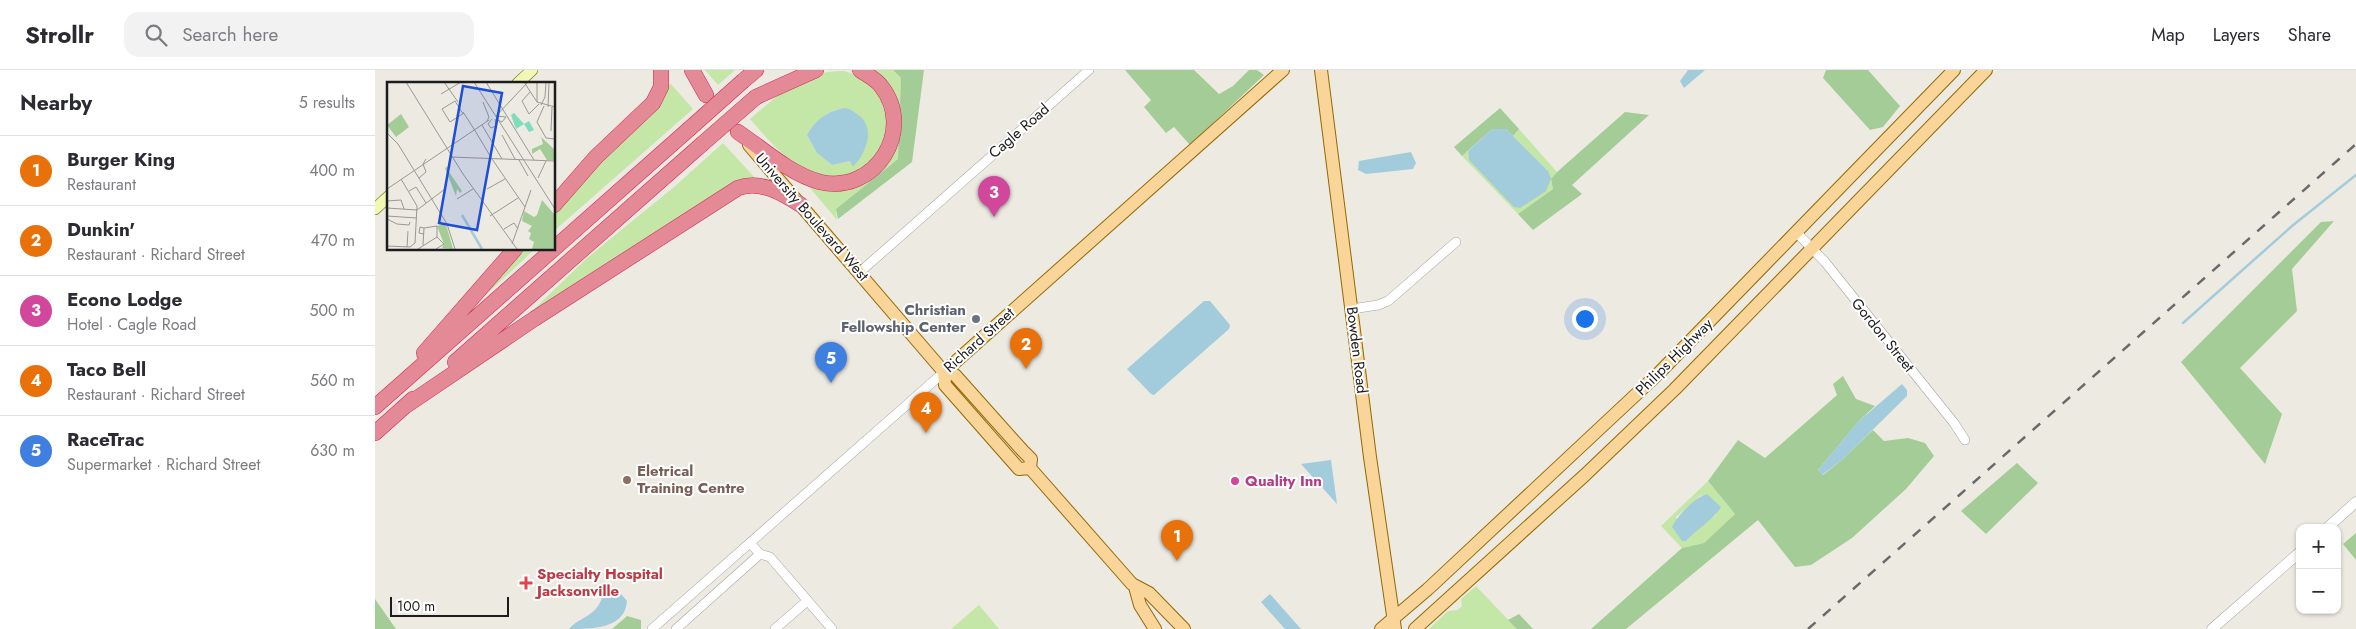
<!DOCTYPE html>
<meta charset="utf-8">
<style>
body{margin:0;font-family:Jost,sans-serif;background:#f2f2f3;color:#2b2b33}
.controls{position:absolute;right:15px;bottom:15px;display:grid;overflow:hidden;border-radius:10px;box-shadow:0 1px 4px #0004}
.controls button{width:45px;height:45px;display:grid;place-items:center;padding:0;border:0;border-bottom:1px solid #e1e1e2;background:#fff;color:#2b2b33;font:25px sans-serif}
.scale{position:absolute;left:15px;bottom:12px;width:119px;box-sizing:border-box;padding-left:5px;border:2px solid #1c1c1c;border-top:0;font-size:14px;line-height:18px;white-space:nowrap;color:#1c1c1c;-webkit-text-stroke:4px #fff;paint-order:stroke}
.you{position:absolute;left:1209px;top:248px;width:18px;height:18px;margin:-12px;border:4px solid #fff;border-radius:50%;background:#1a73e8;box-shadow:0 0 0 8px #1a73e833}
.badge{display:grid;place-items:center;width:32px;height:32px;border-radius:50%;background:#c50d03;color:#fff;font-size:16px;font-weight:700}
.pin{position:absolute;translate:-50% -41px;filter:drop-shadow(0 1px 2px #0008)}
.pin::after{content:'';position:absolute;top:26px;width:18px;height:15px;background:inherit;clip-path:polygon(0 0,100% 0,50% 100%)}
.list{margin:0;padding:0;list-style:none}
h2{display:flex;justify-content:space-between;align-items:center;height:65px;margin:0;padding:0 20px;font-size:21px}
h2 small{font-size:16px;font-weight:400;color:#7c7c81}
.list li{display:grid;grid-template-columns:32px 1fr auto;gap:15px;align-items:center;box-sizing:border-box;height:70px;padding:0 20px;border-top:1px solid #e1e1e2}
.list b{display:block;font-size:19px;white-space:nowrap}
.list p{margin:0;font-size:16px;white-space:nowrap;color:#7c7c81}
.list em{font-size:16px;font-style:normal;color:#7c7c81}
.icon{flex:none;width:28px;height:28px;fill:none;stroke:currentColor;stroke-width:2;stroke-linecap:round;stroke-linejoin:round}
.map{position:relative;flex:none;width:1981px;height:559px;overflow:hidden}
header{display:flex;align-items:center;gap:30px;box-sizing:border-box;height:70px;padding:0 25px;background:#fff;border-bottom:1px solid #e1e1e2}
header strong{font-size:24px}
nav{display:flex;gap:28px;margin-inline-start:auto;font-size:18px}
.search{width:350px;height:45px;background:#f2f2f3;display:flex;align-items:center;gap:12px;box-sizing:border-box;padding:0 18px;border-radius:15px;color:#7c7c81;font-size:19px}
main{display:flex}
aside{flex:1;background:#fff}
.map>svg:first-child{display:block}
.grass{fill:#c4e7a8;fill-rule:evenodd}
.forest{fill:#a4cc97}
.water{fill:#a2cbdb}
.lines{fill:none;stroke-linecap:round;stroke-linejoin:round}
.stream{stroke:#a2cbdb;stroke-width:2.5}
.minor-casing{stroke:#a3a3a3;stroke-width:10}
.tertiary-casing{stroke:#a3a3a3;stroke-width:11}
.secondary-casing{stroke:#5f7006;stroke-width:12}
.primary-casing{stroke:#926902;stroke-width:14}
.motorway-casing{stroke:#d42659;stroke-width:16}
.minor{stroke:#fff;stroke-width:9}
.tertiary{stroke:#fff;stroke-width:10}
.secondary{stroke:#f1f8b5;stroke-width:11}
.primary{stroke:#fad59a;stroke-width:12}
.motorway{stroke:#e48a96;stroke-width:15}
.rail{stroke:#6a6a6a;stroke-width:2.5;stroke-dasharray:10 10;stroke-linecap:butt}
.motorway-bridge-casing{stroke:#d42659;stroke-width:16;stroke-linecap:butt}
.motorway-bridge{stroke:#e48a96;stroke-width:15}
.worship-dot{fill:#6b7280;stroke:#fff;stroke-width:2}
.education-dot{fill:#8d6e63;stroke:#fff;stroke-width:2}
.hotel-dot{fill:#d1479c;stroke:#fff;stroke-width:2}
.health-dot{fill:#e0444e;stroke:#fff;stroke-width:2}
.labels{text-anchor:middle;stroke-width:4;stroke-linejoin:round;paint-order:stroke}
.street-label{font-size:15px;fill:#1c1c1c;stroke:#fff}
.worship-label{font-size:15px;font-weight:bold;fill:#5b616d;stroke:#fff;text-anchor:end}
.education-label{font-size:15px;font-weight:bold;fill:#785e54;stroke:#fff;text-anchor:start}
.hotel-label{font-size:15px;font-weight:bold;fill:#b23c85;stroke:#fff;text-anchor:start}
.health-label{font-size:15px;font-weight:bold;fill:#be3a42;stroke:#fff;text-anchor:start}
.inset-river{fill:none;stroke:#a2cbdb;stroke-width:2.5}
.inset-road{fill:none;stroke:#999893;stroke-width:1}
.view{fill:#1d4ed8;fill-opacity:0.15;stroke:#1d4ed8;stroke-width:2.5}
.inset-edge{fill:none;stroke:#1c1c1c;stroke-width:2.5}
</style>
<header>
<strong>Strollr</strong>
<div class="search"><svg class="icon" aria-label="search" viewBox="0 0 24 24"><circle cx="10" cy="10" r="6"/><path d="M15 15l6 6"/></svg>Search here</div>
<nav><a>Map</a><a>Layers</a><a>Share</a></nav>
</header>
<main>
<aside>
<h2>Nearby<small>5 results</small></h2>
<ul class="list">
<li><span class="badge" style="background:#e8710a">1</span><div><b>Burger King</b><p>Restaurant</p></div><em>400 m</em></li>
<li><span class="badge" style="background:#e8710a">2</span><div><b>Dunkin'</b><p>Restaurant · Richard Street</p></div><em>470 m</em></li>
<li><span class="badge" style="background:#d1479c">3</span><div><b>Econo Lodge</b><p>Hotel · Cagle Road</p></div><em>500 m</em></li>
<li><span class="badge" style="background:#e8710a">4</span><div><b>Taco Bell</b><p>Restaurant · Richard Street</p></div><em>560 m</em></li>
<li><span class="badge" style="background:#3f7fe0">5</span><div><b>RaceTrac</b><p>Supermarket · Richard Street</p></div><em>630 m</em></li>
</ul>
</aside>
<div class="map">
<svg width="1981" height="559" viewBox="0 0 1981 559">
<rect width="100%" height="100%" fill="#edeae2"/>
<path class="grass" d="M330 0H360L343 15Z
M492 0H518L526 8 525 43Z
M469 1 481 5 496 14 512 37 514 65 495 97C485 100 469 109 458 108 422 106 397 74 375 49 402 26 430 0 469 1ZM468 38 475 91 457 95 442 83 432 65C441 49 450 43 468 38Z
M296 14 318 39 179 161V139L290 15Z
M1144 59 1182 102 1176 109 1178 119 1143 144 1087 86 1093 81 1094 90 1173 101 1138 66Z
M524 66 523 89 461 139 462 150 430 112 472 118Z
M348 73 381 109 153 245 212 188 299 117Z
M144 179H160L86 248Z
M1333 411 1360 444 1329 473 1307 478 1286 456ZM1332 424 1341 445 1325 456 1311 471 1301 447 1325 426Z
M1101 516 1142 559H1054L1073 541 1083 540 1087 536 1086 529Z
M604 535 624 559H576Z"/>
<path class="forest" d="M518 0H549L537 92 463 149 461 139 523 89 526 8Z
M750 0H819L844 24 858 16 874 0H882L889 5 815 75 799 57 791 63 769 37 776 30Z
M1451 0H1493L1525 36 1508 57 1495 60 1448 8Z
M1125 38 1144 59 1138 66 1131 59H1117L1087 86 1079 77Z
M1250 42 1274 45 1197 115 1207 124 1158 160 1143 144 1178 119 1176 109 1182 102Z
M1959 151 1917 199 1922 241 1865 298 1907 344 1890 394 1806 292 1946 152Z
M1468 306 1481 329 1500 336 1484 351 1443 400 1448 405 1468 389 1498 360 1509 371 1533 368 1550 373 1559 386 1531 419 1477 468 1436 495 1420 497 1383 450 1251 559H1216L1307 478 1329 473 1360 444 1333 411 1363 370 1390 388 1462 325 1458 314Z
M1642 393 1663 413 1611 464 1586 441Z
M1981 463V490L1968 474Z
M0 529 21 559H0Z
M1144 544 1158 559H1142L1133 550Z
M252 546 266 550V559H237Z"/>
<path class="water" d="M1313 0H1330L1309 18 1305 11Z
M468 38C474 38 478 41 482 44 502 57 491 83 478 97L475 91 457 95 442 83 432 65C441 49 450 43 468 38Z
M1117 59H1131L1173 101 1176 109 1171 121 1145 138 1139 137 1094 90 1093 81Z
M1036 82 1041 93 1038 99 991 104 983 100 984 91Z
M829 231H835L855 255 854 259 779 325 776 324 752 299Z
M1527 314 1532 320V326L1468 389 1447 405 1443 400 1484 351Z
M956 390 962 434 926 394Z
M1332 424 1346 437C1339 449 1322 459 1311 471H1307L1297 457C1302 446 1320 427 1332 424Z
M236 516 241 518 252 531C250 559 217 559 194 559 202 549 216 547 223 536 228 529 227 521 236 516Z
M895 524 926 559H910L886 532Z"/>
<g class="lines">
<path class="stream" d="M1808 253 1917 156 1981 105"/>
<g class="minor-casing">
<path id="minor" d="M1422 163 1450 192 1579 353 1590 370
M485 202 714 0
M977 239 1003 235 1013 231 1081 172
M375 473 385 484 395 487 457 559
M277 559 569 302
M301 559 385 484
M400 559 432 531"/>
</g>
<g class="tertiary-casing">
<path id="tertiary" d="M1952 458 1981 432
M1837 559 1925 482"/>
</g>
<g class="secondary-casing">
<path id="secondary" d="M142 14 157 0
M0 139 14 126"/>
</g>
<g class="primary-casing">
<path id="primary" d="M946 0 995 387 1020 559
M374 75 569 302 580 305 648 381 656 389 655 398 757 514 774 523 809 559
M569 302 908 0
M569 302 570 315 644 399 655 398
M760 517 765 535 780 559
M1006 559 1053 519 1284 303 1579 0
M1040 559 1210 405 1300 319 1611 0"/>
</g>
<g class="motorway-casing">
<path id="motorway" d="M317 0 331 25
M368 11 381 0
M381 27 441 0
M363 62C388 79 415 104 445 112 500 125 541 60 506 16 501 9 492 5 485 0
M179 135 221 87 278 33 286 17V0
M49 283 140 179
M80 292 326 75
M32 335 159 249 363 118C386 110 407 123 426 135
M0 337 313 60
M0 363 38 329"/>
</g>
<use href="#minor" class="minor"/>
<use href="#tertiary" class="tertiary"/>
<use href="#secondary" class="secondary"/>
<use href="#primary" class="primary"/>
<use href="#motorway" class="motorway"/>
<path class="rail" d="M1433 559 1981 74"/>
<g class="motorway-bridge-casing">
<path id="motorway-bridge" d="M313 60 368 11
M326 75 381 27"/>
</g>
<use href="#motorway-bridge" class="motorway-bridge"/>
</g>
<circle class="worship-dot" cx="601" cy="249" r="5"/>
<circle class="education-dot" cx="252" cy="410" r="5"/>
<circle class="hotel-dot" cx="860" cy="411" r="5"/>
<path class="health-dot" d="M148.5 505.5h5v5h5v5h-5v5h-5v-5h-5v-5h5z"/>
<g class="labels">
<g class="street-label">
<text transform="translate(644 61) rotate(-41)" y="5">Cagle Road</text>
<text transform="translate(437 147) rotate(49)" y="5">University Boulevard West</text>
<text transform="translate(1508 265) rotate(51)" y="5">Gordon Street</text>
<text transform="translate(604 270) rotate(-42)" y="5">Richard Street</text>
<text transform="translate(982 280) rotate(83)" y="5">Bowden Road</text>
<text transform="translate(1299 287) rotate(-45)" y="5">Philips Highway</text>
</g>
<g class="worship-label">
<text x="591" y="245">Christian<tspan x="591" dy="17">Fellowship Center</tspan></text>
</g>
<g class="education-label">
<text x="262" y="406">Eletrical<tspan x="262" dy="17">Training Centre</tspan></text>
</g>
<g class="hotel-label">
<text x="870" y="416">Quality Inn</text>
</g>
<g class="health-label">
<text x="162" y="509">Specialty Hospital<tspan x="162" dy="17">Jacksonville</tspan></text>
</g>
</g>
<g transform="translate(12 12)">
<rect width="168" height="168" fill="#edeae2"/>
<path d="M14 32 22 45 9 55 0 43ZM154 55 167 67V78H160L153 67 145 72V67L156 62ZM63 83 60 87 75 109 73 111 70 107 69 114 58 86ZM155 118 167 132V167H145L147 160 142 157 144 151 141 149 145 144 135 139 137 129 147 135 150 133ZM58 141 60 146 66 167 55 166 57 162 50 144Z" fill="#a4cc97"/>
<path d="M127 31 137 42 142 39 147 48 142 50 137 42 129 47 124 33Z" fill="#80dcbd"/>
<path class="inset-river" d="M75 133 95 167"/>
<path class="inset-road" d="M19 0 76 92 130 167M57 0 71 20M87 0 168 127M99 0 147 78M137 0 150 20 168 25M143 10 135 19 142 32 152 22M54 12 74 0M96 20 102 35 100 39M150 20V1M154 23 158 15 159 0M157 24 150 40 159 56 168 57M161 25 162 0M76 30 87 47M76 32 68 19 55 27 63 40 77 31M109 34 141 0M109 34 119 35 115 40 111 38M105 37 101 42 104 46 109 44 108 37M95 43 115 77M87 47 105 77M164 49 165 25M0 51 11 62 60 142 68 167M115 53 128 77M64 75 168 79M105 77 138 125M132 78 141 94M32 96 39 90 36 82 39 77M151 96 159 79M0 107 102 38M100 107 118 97M22 109 29 105 39 121M70 117 86 107M0 119 14 118 17 127M0 126 30 128 58 107M0 134 30 136M103 134 131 116M0 137 10 142 22 143 23 140M117 147 127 141 131 147M37 152 32 151 33 145 37 146M125 162 144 108M36 163 37 146 50 144V155M0 164 23 165 28 161 30 124 14 97M20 165 21 149M31 167 50 155M49 167 57 162 50 155"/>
<path class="view" d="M76 4 115 11 90 148 52 141Z"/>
<rect width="168" height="168" class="inset-edge"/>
</g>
</svg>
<div class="controls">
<button>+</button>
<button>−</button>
</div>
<div class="scale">100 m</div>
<div class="you"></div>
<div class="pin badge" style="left:802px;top:491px;background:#e8710a">1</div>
<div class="pin badge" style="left:651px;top:299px;background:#e8710a">2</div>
<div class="pin badge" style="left:619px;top:147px;background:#d1479c">3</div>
<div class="pin badge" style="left:551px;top:363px;background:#e8710a">4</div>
<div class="pin badge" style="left:456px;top:313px;background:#3f7fe0">5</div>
</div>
</main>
